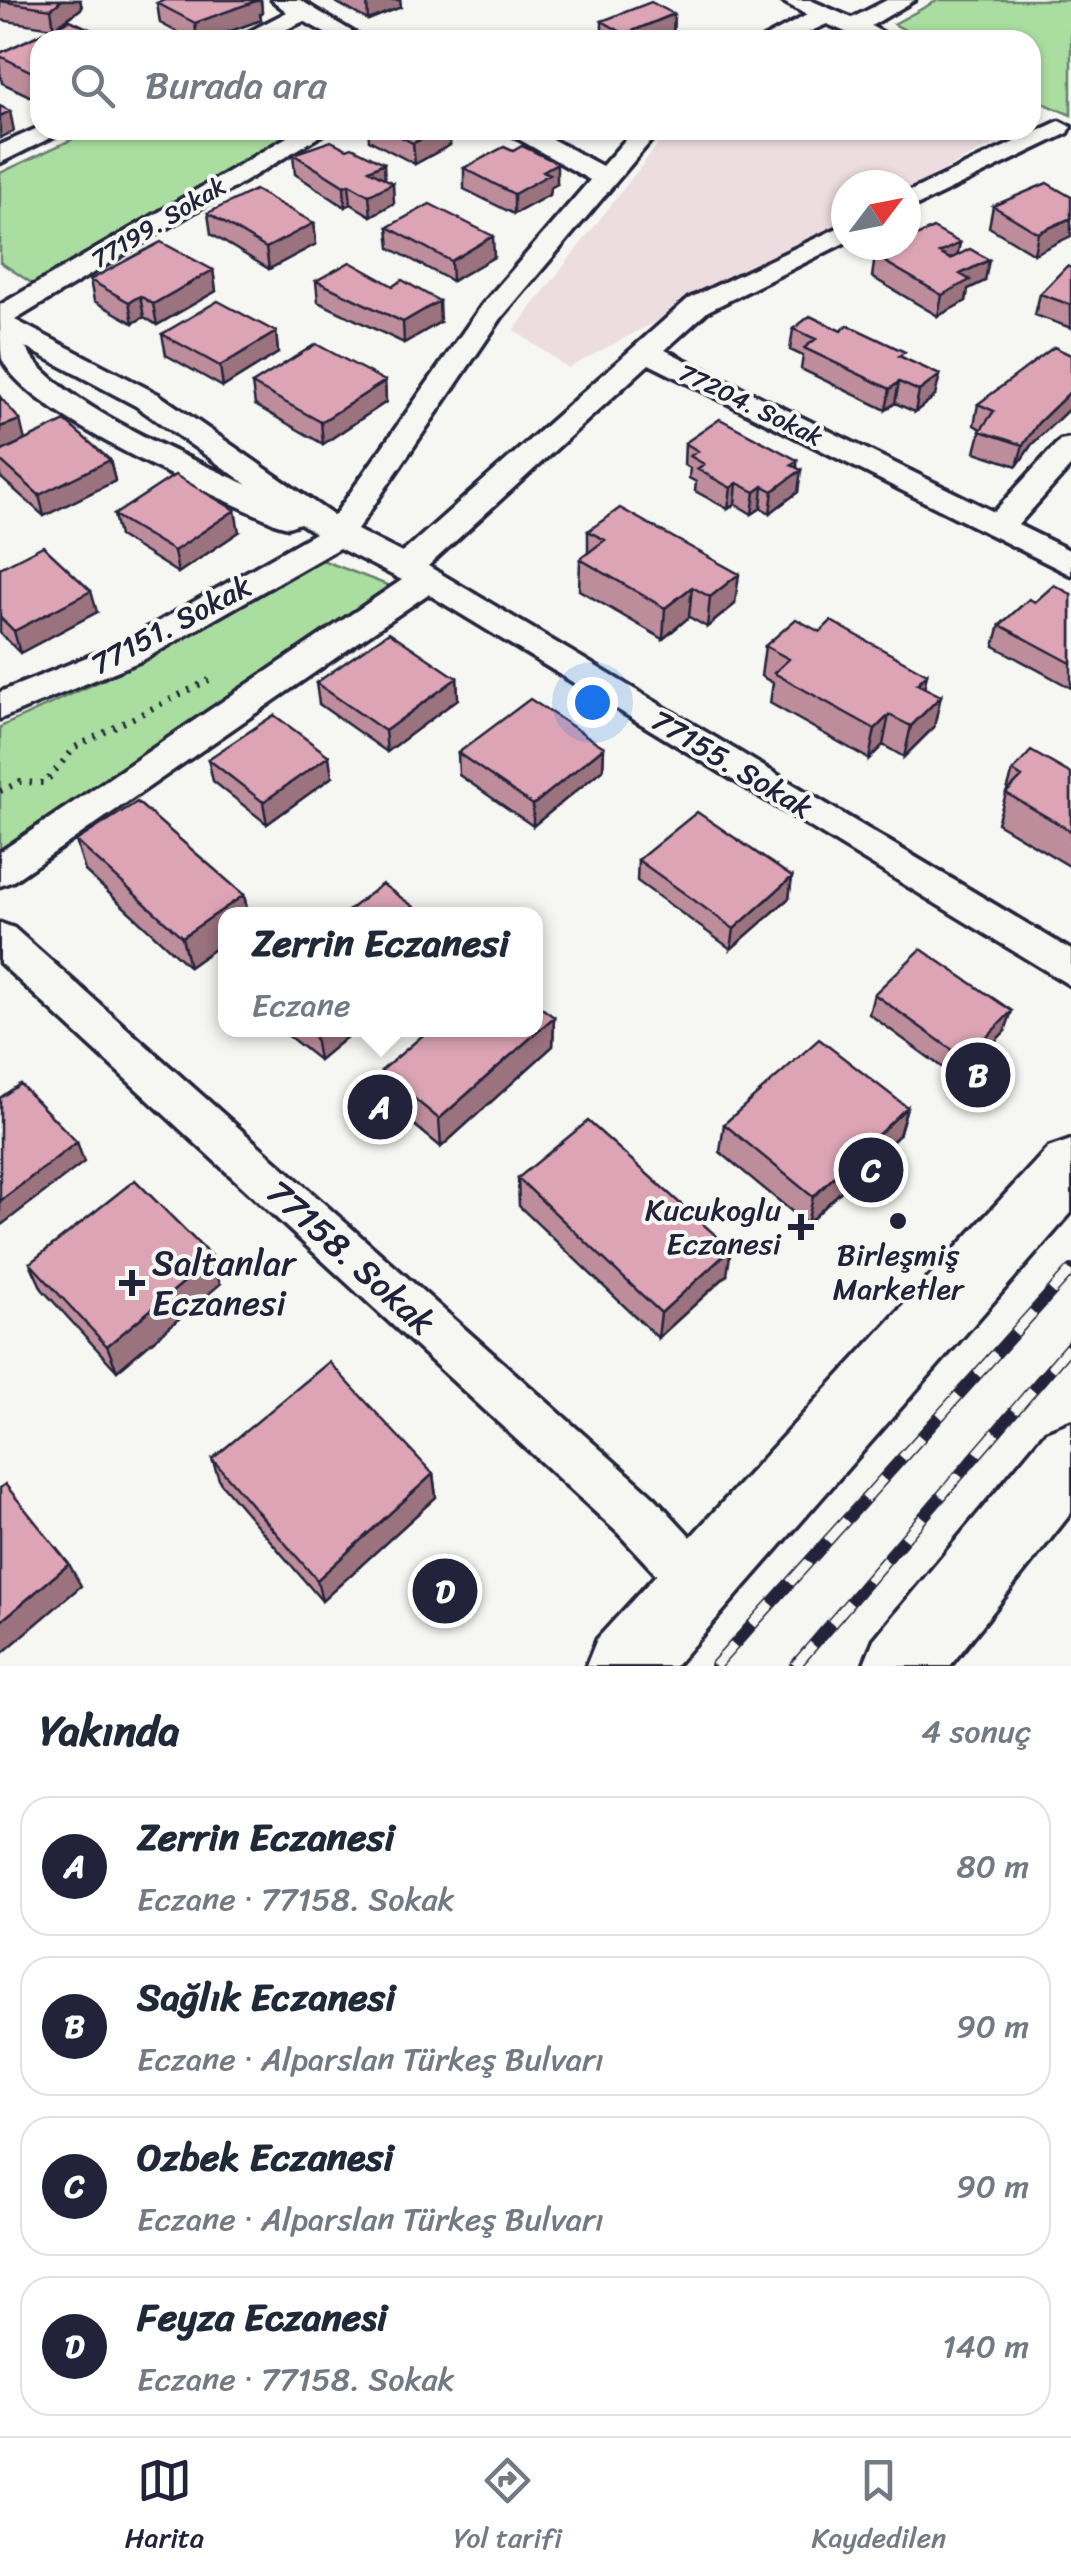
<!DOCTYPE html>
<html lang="tr">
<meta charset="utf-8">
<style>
body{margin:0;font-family:Sriracha,sans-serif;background:#f6f6f7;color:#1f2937}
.compass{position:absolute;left:831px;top:170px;width:90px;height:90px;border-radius:50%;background:#fff;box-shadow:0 2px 8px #0004;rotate:58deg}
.you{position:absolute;left:592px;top:702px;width:35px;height:35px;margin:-25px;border:8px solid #fff;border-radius:50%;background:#1a73e8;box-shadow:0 0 0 15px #1a73e833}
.badge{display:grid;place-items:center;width:65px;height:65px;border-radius:50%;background:#22223b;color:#fff;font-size:32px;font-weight:700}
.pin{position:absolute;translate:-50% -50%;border:5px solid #fff;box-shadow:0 2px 10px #0006}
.popup{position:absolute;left:218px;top:907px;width:325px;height:130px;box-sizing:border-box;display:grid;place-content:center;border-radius:20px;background:#fff;filter:drop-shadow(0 2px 8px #0005);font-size:32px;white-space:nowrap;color:#747a83}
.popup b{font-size:38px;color:#1f2937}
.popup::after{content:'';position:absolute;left:50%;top:100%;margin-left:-20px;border:20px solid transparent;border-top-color:#fff}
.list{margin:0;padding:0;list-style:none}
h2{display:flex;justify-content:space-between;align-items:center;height:130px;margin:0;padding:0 40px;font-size:42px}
h2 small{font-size:32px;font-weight:400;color:#747a83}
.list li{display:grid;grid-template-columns:65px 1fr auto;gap:30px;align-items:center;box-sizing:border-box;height:140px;margin:0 20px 20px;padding:0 20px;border:2px solid #e0e1e3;border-radius:30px}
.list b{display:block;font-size:38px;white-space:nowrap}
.list p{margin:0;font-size:32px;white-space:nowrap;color:#747a83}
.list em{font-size:32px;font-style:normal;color:#747a83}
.icon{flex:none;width:55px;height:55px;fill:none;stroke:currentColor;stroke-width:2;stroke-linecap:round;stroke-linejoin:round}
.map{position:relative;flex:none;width:1071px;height:1666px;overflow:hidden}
.search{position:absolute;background:#fff;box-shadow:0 2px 8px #0004;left:30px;right:30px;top:30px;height:110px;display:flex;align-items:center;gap:25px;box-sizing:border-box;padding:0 35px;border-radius:30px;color:#747a83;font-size:38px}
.sheet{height:770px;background:#fff}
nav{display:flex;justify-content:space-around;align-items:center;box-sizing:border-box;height:140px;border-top:2px solid #e0e1e3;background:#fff;font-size:28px;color:#747a83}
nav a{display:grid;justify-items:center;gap:5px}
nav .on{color:#22223b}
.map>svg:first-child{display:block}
.built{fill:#eedde0}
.green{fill:#aadea0;stroke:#66806e;stroke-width:2.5}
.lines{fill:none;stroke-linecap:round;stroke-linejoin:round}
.street-casing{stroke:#22223b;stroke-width:7}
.primary-casing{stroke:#22223b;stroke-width:7}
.path{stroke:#22223b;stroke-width:6;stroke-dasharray:2.5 8;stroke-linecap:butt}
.street{fill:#f6f6f2;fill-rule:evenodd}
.primary{fill:#f6f6f2;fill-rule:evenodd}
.rail-casing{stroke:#22223b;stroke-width:12}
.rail{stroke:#f6f6f2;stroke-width:9;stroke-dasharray:28;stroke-linecap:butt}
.wall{fill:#be8d9c;stroke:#22223b;stroke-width:2.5}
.shaded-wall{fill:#9b737f;stroke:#22223b;stroke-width:2.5}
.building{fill:#dda4b5;stroke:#22223b;stroke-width:2.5}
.poi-dot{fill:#22223b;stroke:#f6f6f2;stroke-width:4}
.labels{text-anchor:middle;stroke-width:8;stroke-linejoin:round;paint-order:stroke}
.far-street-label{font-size:25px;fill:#22223b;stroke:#f6f6f2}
.street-label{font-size:30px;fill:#22223b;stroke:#f6f6f2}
.poi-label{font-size:30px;fill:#22223b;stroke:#f6f6f2;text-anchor:end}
.near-street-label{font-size:35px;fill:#22223b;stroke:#f6f6f2}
.near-poi-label{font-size:35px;fill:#22223b;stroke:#f6f6f2;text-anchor:start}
</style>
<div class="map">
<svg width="1071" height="1666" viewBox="0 0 1071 1666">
<rect width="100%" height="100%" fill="#f6f6f2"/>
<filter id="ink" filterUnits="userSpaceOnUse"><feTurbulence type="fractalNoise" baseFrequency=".01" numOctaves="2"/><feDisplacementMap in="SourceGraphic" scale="20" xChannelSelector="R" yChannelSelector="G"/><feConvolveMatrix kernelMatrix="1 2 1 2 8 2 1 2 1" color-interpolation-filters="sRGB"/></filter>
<g filter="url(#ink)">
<path class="built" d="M669 130H1020L906 190V185H846V221L568 368 514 330Z"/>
<path class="green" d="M938 0H1071V115L1031 98V40H923L894 24Z
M92 130H292L297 133 36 286 0 262V173Z
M322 560 390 586 0 853V727L140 663Z"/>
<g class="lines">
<g class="street-casing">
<path id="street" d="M272 0H300L366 40H337L304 21 264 40H233L287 12Z
M780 0H810L852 18 887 0H915L871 26 896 40H864L827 24 791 40H760L807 15Z
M1059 121 1071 127 1068 133 906 211V193Z
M40 127 66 130 0 163V145Z
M299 130H330L15 320 158 394 334 516 482 305 590 180 503 130H535L602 166 634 130H660L502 317 357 530 402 553 688 299 846 224V242L708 311 665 350 994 512 1060 440 1071 438V466L1018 525 1071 551V575L649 364 428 566 1071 950V986L428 594 13 881 0 886V852L402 580 339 548 143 660 0 719V692L119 644 315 533 300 523 288 527 277 524C215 495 29 417 2 359 0 345 0 321 0 305ZM25 347 136 406 248 485C188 457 57 404 25 347Z
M0 923 14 928 654 1497 715 1563 722 1581 715 1599 697 1606 679 1599 618 1533 0 963Z"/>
</g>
<g class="primary-casing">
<path id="primary" d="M1071 1140V1213L675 1666H586L597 1639 1048 1148Z
M1071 1422V1513L950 1666H863L874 1639 1046 1432Z"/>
</g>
<path class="path" d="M0 791 20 782 45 783 75 747 209 680"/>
<use href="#street" class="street"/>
<use href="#primary" class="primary"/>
<g class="rail-casing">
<path id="rail" d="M715 1666 1071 1270
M795 1666 1071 1345"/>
</g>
<use href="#rail" class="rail"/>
</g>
<path class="wall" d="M0 0H80L82 8 40 40V101L2 83 0 72V53L54 28 0 20Z
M165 0H261L262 13 260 14 261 20 206 40H192L160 23 157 3Z
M332 0H400L401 7 368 20Z
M674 14 673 34 658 40H602V21Z
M368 130H458V135L450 139V145L415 164 369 140Z
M513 151 557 184 550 188 549 195 514 214 464 189V168Z
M293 154 385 178 394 203 371 216 351 204 345 207 295 174Z
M1071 197 1034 254 989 227 993 206Z
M208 213 314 223 316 244 269 269 211 234Z
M388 227 494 257 452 281 390 248Z
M958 255 985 281 968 289 966 301 938 316 872 277 875 256Z
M1071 268V328L1035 315 1040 294Z
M213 270 216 291 157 325 144 317 133 323 94 301 90 280Z
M316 281 393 286 440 322 404 343 318 302Z
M793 329 904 358 935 396 915 412 895 403 886 410 801 369 803 356 790 350Z
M276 332 278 353 223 387 166 355 162 334Z
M1071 355V407L1032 444 1017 466 975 452 981 429 974 425 978 404Z
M385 381 386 402 323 444 255 405 252 384Z
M0 397 25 440 110 460 115 481 44 516 0 477V452L14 446 0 451Z
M685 443 797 460 798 492 770 513 761 508 752 514 735 504 728 509 695 491 696 482 689 478 690 468 684 465Z
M114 515 239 532 178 573 119 536Z
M588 531 735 604 707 627 689 617 663 639 579 590 580 559 588 553Z
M0 568 97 612 20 653 0 633Z
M1071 594V688L994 646 1000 625 1035 602Z
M765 646 924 688 934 727 904 757 883 745 869 759 770 703 773 683 761 676Z
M457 678 458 699 387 752 319 704 316 683Z
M604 747 603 769 533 826 459 775 458 753Z
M208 759 332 777 267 824 213 781Z
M1013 771 1071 774V867L997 823Z
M76 841 244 895 248 914H225V941L189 967 85 871Z
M638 860 792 877 789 898 731 949 637 881Z
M874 994 1005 1031 958 1079 869 1014Z
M554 1017 553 1046 441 1147 384 1100 381 1071Z
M281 1030H355L319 1060Z
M907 1107 899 1135 807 1224 720 1152 724 1124Z
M518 1178 727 1275 658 1338 519 1206Z
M30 1263 220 1284 117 1371 42 1289Z
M212 1459 433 1474 436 1497 322 1601 220 1482Z"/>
<path class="shaded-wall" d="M62 0H80L82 8 54 28 51 9Z
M253 0H261L262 13 260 14 261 20 206 40H197L195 23Z
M369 0H400L401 7 368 20 367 1Z
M674 14 673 34 658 40H625V34Z
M10 111 14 131 0 138V116Z
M440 130H458V135L450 139V145L415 164 413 143Z
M384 163 385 184 369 170Z
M557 163V184L550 188 549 195 514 214V194L543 171Z
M393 183 394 203 371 216 369 195Z
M349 184 351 204 345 207 344 186Z
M1071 218V236L1034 254 1038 233Z
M314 223 316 244 269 269 266 248Z
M493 236 494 257 452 281 451 261Z
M960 243 956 263 939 253Z
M989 260 985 281 968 289 966 301 938 316 942 295 960 274Z
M213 270 216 291 157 325 153 304Z
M140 296 144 317 133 323 129 302Z
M439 301 440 322 404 343 403 322Z
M276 332 278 353 223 387 220 366Z
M940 375 935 396 915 412 919 391Z
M385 381 386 402 323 444 321 422Z
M899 382 895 403 886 410 890 389Z
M1071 391V407L1032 444 1017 466 1023 445 1038 423Z
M20 420 25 441 0 451V427Z
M110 460 115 481 44 516 39 495Z
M797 460 796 474 801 470 798 492 770 513 773 491 791 465Z
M737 483 735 504 728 509 731 488Z
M763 486 761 508 752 514 755 492Z
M235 510 239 532 178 573 174 551Z
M739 574 735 604 707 627 710 597Z
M692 587 689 617 663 639 665 608Z
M91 591 97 612 20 653 14 631Z
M927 674 921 704 917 684Z
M457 678 458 699 387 752 385 731Z
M941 696 934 727 904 757 911 726Z
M889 715 883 745 869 759 875 729Z
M604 747 603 769 533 826V805Z
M329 756 332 777 267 824 263 802Z
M792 877 789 898 731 949 734 929Z
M244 895 248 914H225V941L189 967 182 937Z
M1012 1011 1005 1031 958 1079 965 1059Z
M554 1017 553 1046 441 1147 439 1119Z
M317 1030H355L319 1060 314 1032Z
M907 1107 899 1135 807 1224 813 1197Z
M77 1142 84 1162 0 1226V1201Z
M731 1249 727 1275 658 1338 661 1313Z
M213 1258 220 1284 117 1371 107 1346Z
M433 1474 436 1497 322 1601 317 1580Z
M69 1564 81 1586 0 1655V1622Z"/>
<path class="building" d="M0 0H62L51 9 0 1Z
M165 0H259L195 23 157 3Z
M651 2 674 14 625 34 602 21Z
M70 20 113 40H40V76L0 56V53Z
M0 106 10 111 0 116Z
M388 130H440L413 143Z
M331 141 347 149 352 147 384 163 369 170 393 183 369 195 349 184 344 186 293 154Z
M522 146 557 163 543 171 550 174 514 194 464 168 504 147 513 151Z
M1047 183 1071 197V218L1038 233 993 206Z
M255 190 314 223 266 248 208 213Z
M430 204 493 236 451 261 388 227Z
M933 228 960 243 939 253 950 259 970 249 989 260 960 274 970 280 942 295 875 256 898 245H906V241Z
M161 242 213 270 153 304 140 296 129 302 90 280Z
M350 262 393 286 402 280 439 301 403 322 316 281Z
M1067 266 1071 268V305L1040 294Z
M218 301 276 332 220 366 162 334Z
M810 316 841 331 848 325 905 352 899 356 940 375 919 391 899 382 890 389 804 348 816 339 793 329Z
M316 344 385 381 321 422 252 384Z
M1054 347 1071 355V391L1038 423 1023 445 980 431 994 411 978 404Z
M0 397 20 420 0 427Z
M720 419 797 460 791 465 801 470 773 491 763 486 755 492 737 483 731 488 697 469 704 464 690 456 698 451 685 443Z
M65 421 110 460 39 495 0 460V452Z
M175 475 235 510 174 551 114 515Z
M620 508 739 574 710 597 692 587 665 608 580 559 605 540 588 531Z
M43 546 91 591 14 631 0 617V568Z
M1054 585 1071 594V663L1000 625 1029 599 1035 602Z
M796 619 820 632 831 621 927 674 917 684 941 696 911 726 889 715 875 729 774 673 789 659 765 646Z
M389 632 457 678 385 731 316 683Z
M530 699 604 747 533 805 458 753Z
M274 715 329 756 263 802 208 759Z
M1031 751 1071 774V831L1006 793 1022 777 1013 771Z
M137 802 244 895 182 937 76 841Z
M697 812 792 877 734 929 638 860Z
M382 884 424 914H344Z
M921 949 1012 1011 965 1059 874 994Z
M535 1003 554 1017 439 1119 381 1071 429 1030H535Z
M819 1039 907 1107 813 1197 724 1124Z
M20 1084 77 1142 0 1201V1098Z
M588 1121 731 1249 661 1313 518 1178Z
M135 1180 213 1258 107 1346 30 1263Z
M329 1362 433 1474 317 1580 212 1459Z
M5 1484 69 1564 0 1622V1488Z"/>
</g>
<g class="poi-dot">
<circle cx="898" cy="1221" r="10"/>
<path d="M796 1212h10v10h10v10h-10v10h-10v-10h-10v-10h10z"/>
<path d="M127 1268h10v10h10v10h-10v10h-10v-10h-10v-10h10z"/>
</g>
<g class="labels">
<g class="far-street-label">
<text transform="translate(158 222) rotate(-31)" y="9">77199. Sokak</text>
<text transform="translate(751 404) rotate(26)" y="9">77204. Sokak</text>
</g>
<g class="street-label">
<text transform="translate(171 625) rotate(-28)" y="10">77151. Sokak</text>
<text transform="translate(732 764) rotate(31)" y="10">77155. Sokak</text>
</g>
<g class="poi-label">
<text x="781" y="1220">Kucukoglu<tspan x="781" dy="34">Eczanesi</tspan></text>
<text x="898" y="1265" text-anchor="middle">Birleşmiş<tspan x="898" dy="34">Marketler</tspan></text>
</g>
<g class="near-street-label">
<text transform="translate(351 1257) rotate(42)" y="12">77158. Sokak</text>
</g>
<g class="near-poi-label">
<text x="152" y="1275">Saltanlar<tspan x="152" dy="40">Eczanesi</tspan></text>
</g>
</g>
</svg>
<svg class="compass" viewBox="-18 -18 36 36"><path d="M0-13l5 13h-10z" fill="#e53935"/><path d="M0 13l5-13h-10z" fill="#747a83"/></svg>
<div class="you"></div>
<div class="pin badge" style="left:380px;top:1107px">A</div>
<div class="popup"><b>Zerrin Eczanesi</b>Eczane</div>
<div class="pin badge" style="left:978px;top:1075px">B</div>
<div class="pin badge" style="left:871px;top:1170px">C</div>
<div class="pin badge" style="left:445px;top:1591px">D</div>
<div class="search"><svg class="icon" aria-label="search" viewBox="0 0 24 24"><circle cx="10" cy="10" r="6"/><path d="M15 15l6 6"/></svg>Burada ara</div>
</div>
<section class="sheet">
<h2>Yakında<small>4 sonuç</small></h2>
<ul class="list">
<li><span class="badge">A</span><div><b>Zerrin Eczanesi</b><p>Eczane · 77158. Sokak</p></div><em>80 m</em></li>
<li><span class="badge">B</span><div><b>Sağlık Eczanesi</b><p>Eczane · Alparslan Türkeş Bulvarı</p></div><em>90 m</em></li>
<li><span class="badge">C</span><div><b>Ozbek Eczanesi</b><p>Eczane · Alparslan Türkeş Bulvarı</p></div><em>90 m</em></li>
<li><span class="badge">D</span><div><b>Feyza Eczanesi</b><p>Eczane · 77158. Sokak</p></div><em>140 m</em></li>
</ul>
</section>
<nav>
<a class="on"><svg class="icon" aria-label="map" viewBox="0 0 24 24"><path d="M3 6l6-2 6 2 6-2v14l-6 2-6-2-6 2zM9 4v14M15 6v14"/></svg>Harita</a>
<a><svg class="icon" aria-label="directions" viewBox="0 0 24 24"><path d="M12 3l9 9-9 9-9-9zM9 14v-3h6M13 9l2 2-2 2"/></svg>Yol tarifi</a>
<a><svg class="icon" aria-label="saved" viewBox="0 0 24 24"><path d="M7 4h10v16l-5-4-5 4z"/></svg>Kaydedilen</a>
</nav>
